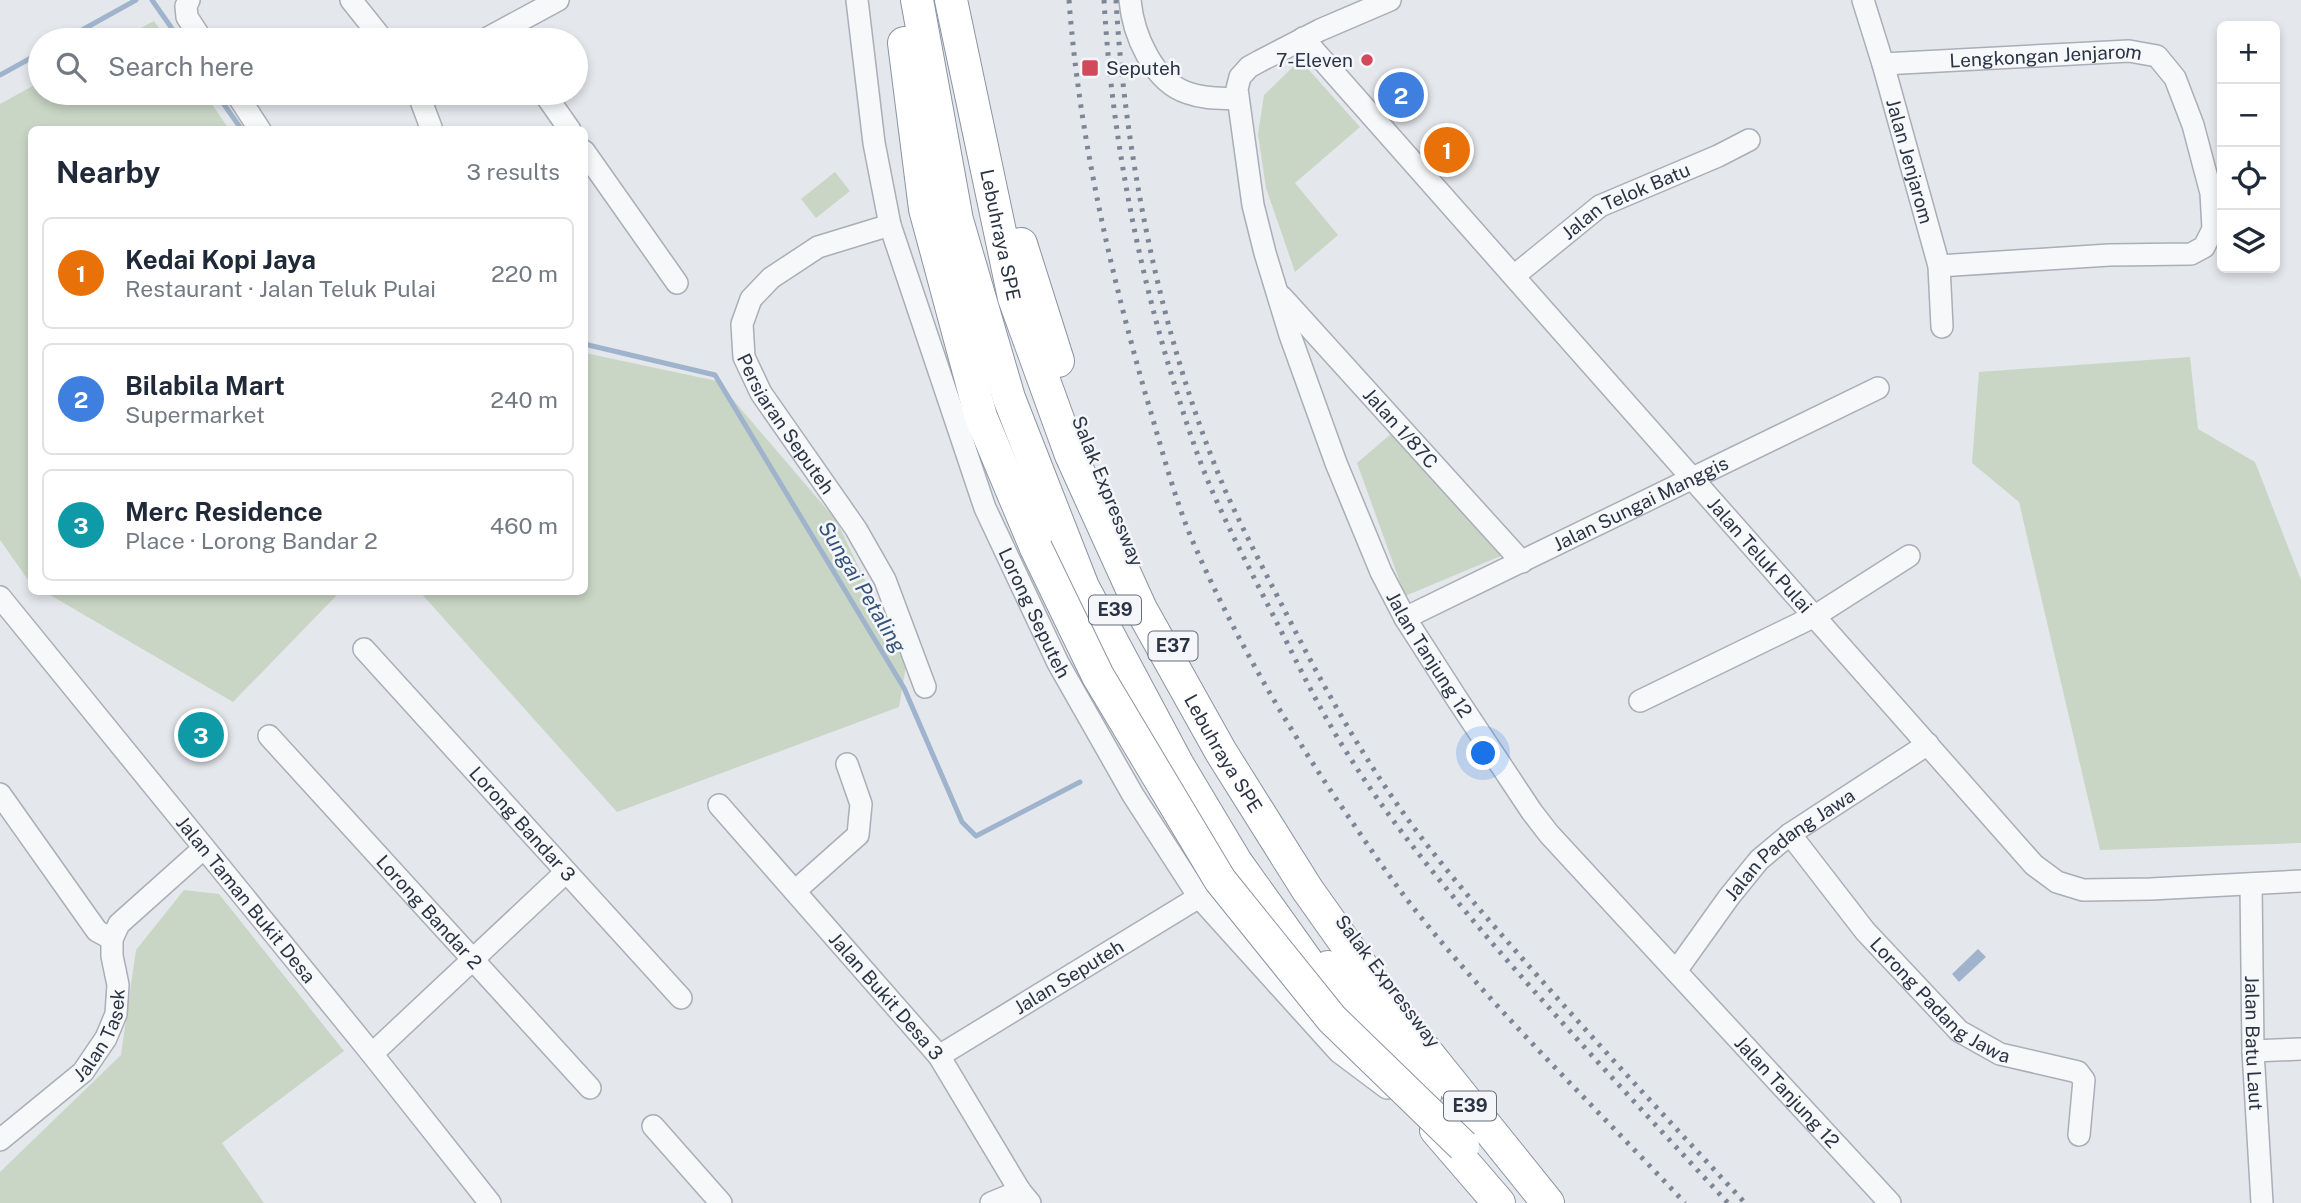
<!DOCTYPE html>
<meta charset="utf-8">
<style>
body{margin:0;font-family:"Public Sans",sans-serif;background:#f6f6f7;color:#1f2937}
.controls{position:absolute;right:21px;top:21px;display:grid;overflow:hidden;border-radius:10px;box-shadow:0 4px 10px #0003}
.controls button{width:63px;height:63px;display:grid;place-items:center;padding:0;border:0;border-bottom:2px solid #e0e1e3;background:#fff;color:#1f2937;font:35px sans-serif}
.you{position:absolute;left:1484px;top:754px;width:24px;height:24px;margin:-18px;border:5px solid #fff;border-radius:50%;background:#1a73e8;box-shadow:0 0 0 10px #1a73e833}
.badge{display:grid;place-items:center;width:46px;height:46px;border-radius:50%;background:#d1495b;color:#fff;font-size:23px;font-weight:700}
.pin{position:absolute;translate:-50% -50%;border:4px solid #fff;box-shadow:0 2px 7px #0006}
.list{margin:0;padding:0;list-style:none}
h2{display:flex;justify-content:space-between;align-items:center;height:91px;margin:0;padding:0 28px;font-size:30px}
h2 small{font-size:23px;font-weight:400;color:#747a83}
.list li{display:grid;grid-template-columns:46px 1fr auto;gap:21px;align-items:center;box-sizing:border-box;height:112px;margin:0 14px 14px;padding:0 14px;border:2px solid #e0e1e3;border-radius:10px}
.list b{display:block;font-size:26px;white-space:nowrap}
.list p{margin:0;font-size:23px;white-space:nowrap;color:#747a83}
.list em{font-size:23px;font-style:normal;color:#747a83}
.icon{flex:none;width:38px;height:38px;fill:none;stroke:currentColor;stroke-width:2;stroke-linecap:round;stroke-linejoin:round}
.map{position:relative;flex:none;width:2301px;height:1203px;overflow:hidden}
.search{position:absolute;background:#fff;box-shadow:0 4px 10px #0003;left:28px;top:28px;width:560px;height:77px;display:flex;align-items:center;gap:18px;box-sizing:border-box;padding:0 24px;border-radius:38px;color:#747a83;font-size:26px}
.panel{position:absolute;background:#fff;box-shadow:0 4px 10px #0003;left:28px;top:126px;width:560px;height:469px;border-radius:10px}
.map>svg:first-child{display:block}
.green{fill:#c9d6c5}
.water{fill:#9fb4cc}
.lines{fill:none;stroke-linecap:round;stroke-linejoin:round}
.stream{stroke:#9fb4cc;stroke-width:5}
.minor-casing{stroke:#a9aeb7;stroke-width:24}
.highway-casing{stroke:#8b94a3;stroke-width:34}
.minor{stroke:#f7f8fa;stroke-width:21}
.highway{stroke:#fff;stroke-width:32}
.rail{stroke:#7d8696;stroke-width:5;stroke-dasharray:3.5 7;stroke-linecap:butt}
.highway-bridge-casing{stroke:#8b94a3;stroke-width:34;stroke-linecap:butt}
.highway-bridge{stroke:#fff;stroke-width:32}
.poi-dot{fill:#d1495b;stroke:#f4f6f9;stroke-width:2.5}
.labels{text-anchor:middle;stroke-width:5;stroke-linejoin:round;paint-order:stroke}
.shield{fill:#f4f6f9;stroke:#676e7b;stroke-width:2}
.shield-label{font-size:18px;font-weight:bold;fill:#2b3445}
.street-label{font-size:19px;fill:#2b3445;stroke:#f4f6f9}
.poi-label{font-size:19px;fill:#2b3445;stroke:#f4f6f9;text-anchor:end}
.water-label{font-size:21px;font-style:italic;fill:#34527a;stroke:#f4f6f9}
</style>
<div class="map">
<svg width="2301" height="1203" viewBox="0 0 2301 1203">
<rect width="100%" height="100%" fill="#e4e7ec"/>
<path class="green" d="M154 21 167 40H118Z
M1300 60 1360 127 1295 183 1338 235 1295 272 1266 188 1258 134 1264 95Z
M40 82V93H204L229 129 32 130 31 584 0 540V104Z
M835 172 850 191 816 218 801 199Z
M585 353 717 381 836 520 906 666 899 707 617 812 420 592H584Z
M2190 357 2198 429 2255 462 2301 580V843L2100 850 2019 502 1972 463 1979 372Z
M1392 433 1508 553 1405 596 1357 463Z
M45 592H332L336 596 233 702Z
M184 890 219 894 344 1051 222 1143 264 1203H0V1172L121 1055 136 950Z"/>
<path class="water" d="M1978 949 1986 957 1959 982 1952 974Z"/>
<g class="lines">
<path class="stream" d="M152 0 180 40
M64 40 136 0
M0 75 40 53
M216 93 242 130
M584 344 715 375 904 688 962 822 976 836 1080 782"/>
<g class="minor-casing">
<g id="minor">
<path d="M189 0 186 6 187 17 202 40"/>
<path d="M351 0 383 40"/>
<path id="s1" d="M857 0 874 143 890 225 985 508 1058 663 1133 795 1199 897 1339 1052 1387 1088"/>
<path d="M1130 0C1133 34 1153 82 1188 93 1204 99 1221 98 1237 99"/>
<path id="s2" d="M1390 0 1320 30 1260 61 1249 67 1240 77 1237 89 1253 205 1265 253 1290 335 1336 463 1381 572 1405 618 1457 699 1532 812 1549 834 1890 1203"/>
<path id="s3" d="M1863 0 1883 64 1939 266 1942 327"/>
<path id="s4" d="M1303 38 2034 865 2057 882 2083 890 2151 889 2301 881"/>
<path d="M484 40 558 0"/>
<path id="s5" d="M1883 64 2129 51 2157 56 2175 78 2193 125 2211 193 2213 229 2204 247 2191 254 2109 255 1939 266"/>
<path d="M236 93 260 130"/>
<path d="M418 93 432 130"/>
<path d="M544 93 570 130"/>
<path d="M584 151 677 283"/>
<path id="s6" d="M890 225 818 247 771 278 751 299 742 324 744 357 761 393 856 529 885 580 925 687"/>
<path id="s7" d="M1514 276 1600 206 1718 156 1749 140"/>
<path id="s8" d="M1282 297 1522 562"/>
<path id="s9" d="M0 597 372 1054 490 1203"/>
<path id="s10" d="M1405 618 1878 388"/>
<path id="s11" d="M364 649 681 998"/>
<path d="M1640 701 1815 616 1909 556"/>
<path id="s12" d="M269 736 590 1088"/>
<path d="M0 794 97 931 112 939"/>
<path id="s13" d="M719 805 939 1056 1020 1191 1030 1203"/>
<path id="s14" d="M1790 834 1865 931 1959 1031 2000 1054 2078 1072 2084 1080 2079 1135"/>
<path id="s15" d="M2251 884 2253 1051 2262 1203"/>
<path d="M795 891 858 835 861 804 847 764"/>
<path id="s16" d="M1676 971 1729 897 1759 860 1790 834 1928 744"/>
<path d="M2253 1051 2301 1049"/>
<path d="M372 1054 566 872"/>
<path id="s17" d="M939 1056 1199 897"/>
<path d="M653 1126 721 1203"/>
<path id="s18" d="M0 1140 83 1072 106 1038 116 1014 118 985 112 956V939L119 924 204 848"/>
<path d="M991 1203 1020 1191"/>
</g>
</g>
<g class="highway-casing">
<g id="highway">
<path d="M917 0 957 220 1009 398 1083 587 1178 765 1236 862 1331 995"/>
<path id="s19" d="M951 0 1014 298 1071 455 1141 609 1221 752 1307 889 1392 1009 1548 1203"/>
<path d="M904 43 925 209 981 417 1036 548"/>
<path d="M1021 244 1058 361"/>
<path d="M1328 967 1425 1096"/>
<path d="M1436 1130 1499 1203"/>
</g>
</g>
<use href="#minor" class="minor"/>
<use href="#highway" class="highway"/>
<path class="rail" d="M1069 0C1079 134 1109 266 1146 396 1160 442 1174 498 1193 542 1233 634 1283 720 1339 803 1364 839 1388 876 1416 911 1498 1014 1595 1107 1685 1203
M1104 0C1111 125 1134 250 1170 370 1183 412 1196 455 1214 495 1233 538 1255 579 1276 621 1299 666 1321 713 1349 756 1391 823 1442 884 1493 944 1569 1032 1649 1118 1728 1203
M1116 0C1125 160 1162 342 1225 490 1244 532 1266 574 1287 615 1322 684 1359 751 1404 814 1442 867 1485 916 1528 965 1599 1046 1672 1124 1745 1203"/>
<g class="highway-bridge-casing">
<path id="highway-bridge" d="M1036 548 1098 676 1220 880 1332 1019 1463 1146"/>
</g>
<use href="#highway-bridge" class="highway-bridge"/>
</g>
<g class="poi-dot">
<circle cx="1367" cy="60" r="7"/>
<rect x="1081" y="59" width="18" height="18" rx="3.5"/>
</g>
<g class="labels">
<g class="shield">
<rect x="1089" y="595.5" width="52" height="29" rx="5"/>
<rect x="1148.5" y="631.5" width="49" height="29" rx="5"/>
<rect x="1444" y="1091.5" width="52" height="29" rx="5"/>
</g>
<g class="shield-label">
<text x="1115" y="616">E39</text>
<text x="1173" y="652">E37</text>
<text x="1470" y="1112">E39</text>
</g>
<g class="street-label">
<text dy="7" stroke="none"><textPath href="#s5" startOffset="163">Lengkongan Jenjarom</textPath></text>
<text dy="7" stroke="none"><textPath href="#s3" startOffset="168">Jalan Jenjarom</textPath></text>
<text dy="7" stroke="none"><textPath href="#s7" startOffset="136">Jalan Telok Batu</textPath></text>
<text dy="7" stroke="none"><textPath href="#s19" startOffset="240">Lebuhraya SPE</textPath></text>
<text dy="7" stroke="none"><textPath href="#s6" startOffset="299">Persiaran Seputeh</textPath></text>
<text dy="7" stroke="none"><textPath href="#s8" startOffset="177">Jalan 1/87C</textPath></text>
<text transform="translate(1108 491) rotate(68)" y="7">Salak Expressway</text>
<text dy="7" stroke="none"><textPath href="#s10" startOffset="262">Jalan Sungai Manggis</textPath></text>
<text dy="7" stroke="none"><textPath href="#s4" startOffset="690">Jalan Teluk Pulai</textPath></text>
<text dy="7" stroke="none"><textPath href="#s1" startOffset="642">Lorong Seputeh</textPath></text>
<text dy="7" stroke="none"><textPath href="#s2" startOffset="784">Jalan Tanjung 12</textPath></text>
<text dy="7" stroke="none"><textPath href="#s19" startOffset="807">Lebuhraya SPE</textPath></text>
<text dy="7" stroke="none"><textPath href="#s11" startOffset="236">Lorong Bandar 3</textPath></text>
<text dy="7" stroke="none"><textPath href="#s16" startOffset="172">Jalan Padang Jawa</textPath></text>
<text dy="7" stroke="none"><textPath href="#s9" startOffset="390">Jalan Taman Bukit Desa</textPath></text>
<text dy="7" stroke="none"><textPath href="#s12" startOffset="238">Lorong Bandar 2</textPath></text>
<text dy="7" stroke="none"><textPath href="#s17" startOffset="152">Jalan Seputeh</textPath></text>
<text transform="translate(1388 981) rotate(53)" y="7">Salak Expressway</text>
<text dy="7" stroke="none"><textPath href="#s13" startOffset="254">Jalan Bukit Desa 3</textPath></text>
<text dy="7" stroke="none"><textPath href="#s14" startOffset="226">Lorong Padang Jawa</textPath></text>
<text dy="7" stroke="none"><textPath href="#s18" startOffset="149">Jalan Tasek</textPath></text>
<text dy="7" stroke="none"><textPath href="#s15" startOffset="159">Jalan Batu Laut</textPath></text>
<text dy="7" stroke="none"><textPath href="#s2" startOffset="1351">Jalan Tanjung 12</textPath></text>
</g>
<g class="poi-label">
<text x="1353" y="67">7-Eleven</text>
<text x="1106" y="75" text-anchor="start">Seputeh</text>
</g>
<g class="water-label">
<text transform="translate(862 587) rotate(59)" y="7">Sungai Petaling</text>
</g>
</g>
</svg>
<div class="controls">
<button>+</button>
<button>−</button>
<button><svg class="icon" aria-label="locate" viewBox="0 0 24 24"><circle cx="12" cy="12" r="6"/><path d="M12 2v4M12 18v4M2 12h4M18 12h4"/></svg></button>
<button><svg class="icon" aria-label="layers" viewBox="0 0 24 24"><path d="M12 4l9 5-9 5-9-5zM3 14l9 5 9-5"/></svg></button>
</div>
<div class="you"></div>
<div class="pin badge" style="left:1447px;top:150px;background:#e8710a">1</div>
<div class="pin badge" style="left:1401px;top:95px;background:#3f7fe0">2</div>
<div class="pin badge" style="left:201px;top:735px;background:#0f9aa8">3</div>
<div class="search"><svg class="icon" aria-label="search" viewBox="0 0 24 24"><circle cx="10" cy="10" r="6"/><path d="M15 15l6 6"/></svg>Search here</div>
<section class="panel">
<h2>Nearby<small>3 results</small></h2>
<ul class="list">
<li><span class="badge" style="background:#e8710a">1</span><div><b>Kedai Kopi Jaya</b><p>Restaurant · Jalan Teluk Pulai</p></div><em>220 m</em></li>
<li><span class="badge" style="background:#3f7fe0">2</span><div><b>Bilabila Mart</b><p>Supermarket</p></div><em>240 m</em></li>
<li><span class="badge" style="background:#0f9aa8">3</span><div><b>Merc Residence</b><p>Place · Lorong Bandar 2</p></div><em>460 m</em></li>
</ul>
</section>
</div>
